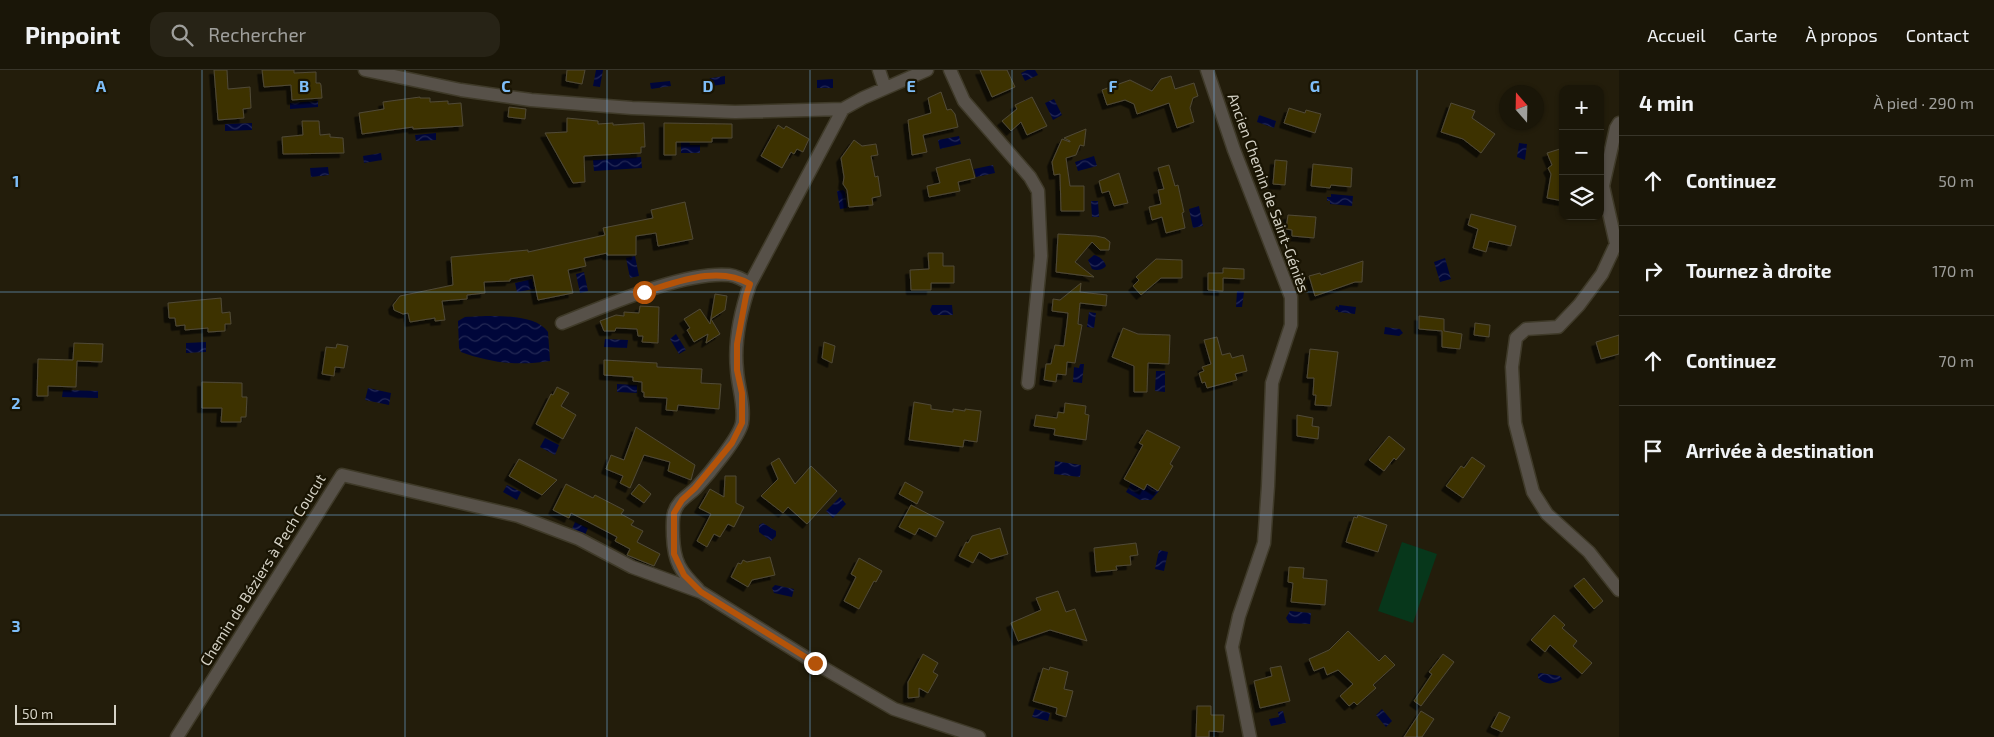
<!DOCTYPE html>
<html lang="fr">
<meta charset="utf-8">
<style>
body{margin:0;font-family:"Exo 2",sans-serif;background:#272316;color:#f1f3f6}
.controls{position:absolute;right:15px;top:15px;display:grid;overflow:hidden;border-radius:10px;box-shadow:0 1px 4px #0004}
.controls button{width:45px;height:45px;display:grid;place-items:center;padding:0;border:0;border-bottom:1px solid #383529;background:#1a1608;color:#f1f3f6;font:25px sans-serif}
.compass{position:absolute;left:1499px;top:15px;width:45px;height:45px;border-radius:50%;background:#1a1608;box-shadow:0 1px 4px #0004;rotate:340deg}
.scale{position:absolute;left:15px;bottom:12px;width:101px;box-sizing:border-box;padding-left:5px;border:2px solid #d5d2c6;border-top:0;font-size:14px;line-height:18px;white-space:nowrap;color:#d5d2c6;-webkit-text-stroke:4px #191403;paint-order:stroke}
.stop{position:absolute;width:15px;height:15px;margin:-11px;border:4px solid #b45309;border-radius:50%;background:#fff}
.stop.end{background:#b45309;border-color:#fff;box-shadow:0 1px 5px #0008}
.list{margin:0;padding:0;list-style:none}
h2{display:flex;justify-content:space-between;align-items:center;height:65px;margin:0;padding:0 20px;font-size:21px}
h2 small{font-size:16px;font-weight:400;color:#9f9f9c}
.list li{display:grid;grid-template-columns:32px 1fr auto;gap:15px;align-items:center;box-sizing:border-box;height:90px;padding:0 20px;border-top:1px solid #383529}
.list b{display:block;font-size:19px;white-space:nowrap}
.list em{font-size:16px;font-style:normal;color:#9f9f9c}
.icon{flex:none;width:28px;height:28px;fill:none;stroke:currentColor;stroke-width:2;stroke-linecap:round;stroke-linejoin:round}
.map{position:relative;flex:none;width:1619px;height:667px;overflow:hidden}
header{display:flex;align-items:center;gap:30px;box-sizing:border-box;height:70px;padding:0 25px;background:#1a1608;border-bottom:1px solid #383529}
header strong{font-size:24px}
nav{display:flex;gap:28px;margin-inline-start:auto;font-size:18px}
.search{width:350px;height:45px;background:#272316;display:flex;align-items:center;gap:12px;box-sizing:border-box;padding:0 18px;border-radius:15px;color:#9f9f9c;font-size:19px}
main{display:flex}
aside{flex:1;background:#1a1608}
.map>svg:first-child{display:block}
.green{fill:#07371b}
.water{fill:url(#water-waves)}
.building{fill:#3d3106;stroke:#504a36;filter:url(#shadow)}
.lines{fill:none;stroke-linecap:round;stroke-linejoin:round}
.minor-casing{stroke:#3f3a29;stroke-width:15}
.minor{stroke:#575149;stroke-width:12}
.route{stroke:#b45309;stroke-width:6}
.grid{fill:none;stroke:#7ebef9;stroke-width:1;stroke-opacity:0.55}
.labels{text-anchor:middle;stroke-width:4.5;stroke-linejoin:round;paint-order:stroke}
.street-label{font-size:15px;fill:#d5d2c6;stroke:#191403}
.grid-label{font-size:16px;text-anchor:middle;font-weight:bold;fill:#7ebef9;stroke:#191403;stroke-width:4.5;stroke-linejoin:round;paint-order:stroke}
</style>
<header>
<strong>Pinpoint</strong>
<div class="search"><svg class="icon" aria-label="search" viewBox="0 0 24 24"><circle cx="10" cy="10" r="6"/><path d="M15 15l6 6"/></svg>Rechercher</div>
<nav><a>Accueil</a><a>Carte</a><a>À propos</a><a>Contact</a></nav>
</header>
<main>
<div class="map">
<svg width="1619" height="667" viewBox="0 0 1619 667">
<defs>
<pattern id="water-waves" width="16" height="10" patternUnits="userSpaceOnUse" patternTransform="scale(1.25)"><rect width="16" height="10" fill="#00063a"/><path d="M0 5q4-4 8 0t8 0" fill="none" stroke="#242955"/></pattern>
<filter id="shadow"><feDropShadow dx="-4.5" dy="4.5" stdDeviation="0" flood-color="#0009"/></filter>
</defs>
<rect width="100%" height="100%" fill="#231d0b"/>
<path class="green" d="M1402 472 1437 484 1413 553 1378 541Z"/>
<path class="water" d="M596 0H603L600 17 593 16Z
M1027 0H1035L1038 5 1025 11 1021 3Z
M725 6V14L712 16 707 13V10L711 8Z
M833 9V18H817V10Z
M670 11 671 16 651 19 650 13Z
M1054 29 1062 45 1053 50 1045 33Z
M318 31V37L290 39V33Z
M1259 45 1276 51 1274 58 1257 52Z
M252 53V60L225 61V54Z
M436 63V70L416 71 415 65Z
M959 66 961 74 940 79 938 70Z
M681 71H689L690 75H700V83H681Z
M1519 73 1527 74 1525 90 1517 87Z
M381 83 382 90 364 93 363 86Z
M1094 86 1097 96 1078 101 1075 92Z
M641 87 642 98 594 101 593 90Z
M993 95 995 103 976 107 974 99Z
M328 97 329 105 311 107 310 98Z
M843 120 845 122 847 138 840 139 837 121Z
M1331 124 1353 126 1352 136 1330 134V131H1327V127H1331Z
M1091 131H1098L1099 147H1092Z
M1199 136 1203 156 1193 158 1189 139Z
M1094 185C1099 186 1105 191 1106 196 1103 200 1096 201 1092 199L1088 190Z
M635 186 639 206 630 208 626 188Z
M1445 188 1451 209 1440 212 1434 192Z
M584 202 588 221 580 223 576 204Z
M532 209 534 219 517 222 515 213Z
M1237 221 1244 222 1242 237H1236Z
M932 235H952L953 245H933L930 240Z
M1339 235 1356 237 1355 244 1338 242V240H1335L1336 236 1339 237Z
M1089 242 1096 243 1094 258 1087 257Z
M465 247C487 246 535 242 548 262L550 291C518 296 491 293 461 282L459 278 458 251Z
M1385 257 1400 259 1403 263 1399 266 1384 264Z
M676 264 686 280 679 284 670 269Z
M605 269 628 270 627 278 604 277Z
M206 272V282L186 283V273Z
M1080 294H1084L1082 313 1073 312 1074 297 1079 298Z
M1156 301H1165V322L1155 321Z
M617 314 637 315V323L617 322Z
M368 318 391 323 389 335 365 330Z
M63 320 98 321V328L62 327Z
M545 368 559 375 555 385 540 377Z
M1055 391 1081 395 1080 407 1054 404Z
M1131 413 1143 420 1147 415 1159 421 1151 430H1140L1126 422Z
M507 415 521 422 517 430 503 422Z
M840 427 846 434 833 448 826 441Z
M575 452 588 458 585 465 572 459Z
M763 453 776 461V466L771 471 759 462V455Z
M1159 480 1168 482 1164 501 1155 499Z
M775 515 794 519 792 527 774 523 772 518Z
M1290 541 1311 543 1310 554 1289 553 1286 548Z
M1541 603 1560 606 1562 609C1554 615 1545 615 1538 608V604Z
M1035 639 1050 643 1048 651 1032 647Z
M1382 639 1392 651 1386 657 1376 645Z
M1283 641 1286 653 1271 656 1269 649 1279 647 1278 642Z"/>
<path class="building" d="M214 0H227L228 19 250 17 251 38 243 39 244 48 218 50Z
M262 0H294V3L316 2V13H320L321 15 322 28 292 30 291 15 264 17Z
M567 0H585L582 14 566 11Z
M980 0H1007L1015 17 992 27Z
M1171 6 1175 19 1194 13 1198 26 1193 28 1190 38 1194 52 1177 58 1169 33 1137 44 1134 34 1125 30 1107 35 1102 20 1130 10 1152 21 1161 9Z
M941 22 947 40 951 39 955 44 958 57 923 65 927 82 912 85 908 50 931 43 928 28Z
M420 27V28H430V32L448 31V34L461 33 463 56 413 59V57L362 64 359 43 384 39 383 32Z
M1032 27 1047 56 1027 65 1021 52 1011 61 1002 51 1017 39 1015 35Z
M1451 33 1475 41 1472 48 1495 64 1481 83 1463 69 1441 62Z
M509 37 526 39 525 49 508 47Z
M1289 38 1305 43 1306 40 1321 44 1315 63 1284 53Z
M567 48 598 51V54L613 53V55L644 53 645 77H641V83L584 86 585 112 573 113 545 63 567 62Z
M302 51H319L320 65 330 64V67L343 68 344 83 283 84 282 67 303 65Z
M664 53 732 54V68H712V72H676V85H664Z
M778 55 784 59 786 56 809 69 803 82 797 79 794 84 791 82 782 98 761 86Z
M1086 59 1084 76 1080 75 1076 85 1066 88 1070 116H1084V141H1061L1060 104 1054 105 1052 92 1062 69 1070 72V71L1064 68Z
M854 70 862 76 876 74 878 85 871 86 875 107 878 106 881 126 872 128 873 135 849 137 847 120 843 114 844 107 841 88Z
M1563 78V131L1547 128 1551 104 1548 98 1552 95 1547 83Z
M970 89 975 108 958 112 960 121 929 127 927 116 940 113 936 98Z
M1275 90 1287 91 1285 115 1273 114Z
M1313 94 1352 98 1351 117 1331 115 1330 118 1311 116Z
M1169 95 1175 116 1178 115 1184 142 1182 143 1185 158 1166 163 1162 147 1152 150 1149 137 1161 134 1158 120 1164 119 1158 98Z
M1119 103 1128 133 1114 136 1109 121 1102 123 1099 111Z
M685 132 693 169 658 176 656 163 636 166V185H607V183L584 188 586 196 568 200 573 223 538 230 533 205 510 209V211L484 212 485 223 467 225V229L442 231 445 250 435 251V248L410 252 408 243 403 244 394 240 393 235 400 226 453 215 451 187 528 180V182L605 165 603 158 653 148 651 140Z
M1471 144 1516 156 1511 176 1489 171 1486 182 1473 178 1478 159 1468 155Z
M1288 145 1316 147 1314 168 1292 166V160L1286 159Z
M1058 164 1096 166 1105 168 1110 172 1109 180H1100L1092 172 1075 192 1094 207 1056 202Z
M928 183H943V196H954V213H931V220H911L910 200 929 199Z
M1156 189 1182 190V208H1161L1141 225 1133 216 1139 210 1136 207Z
M1363 191 1362 212H1355L1315 226 1309 206 1320 203 1321 205Z
M1223 198 1244 199V209L1223 208V221L1208 220V203H1223Z
M1081 213 1080 222 1107 225 1106 236 1080 233 1078 254 1082 255 1075 293 1067 292 1066 305 1057 304 1056 312 1044 310 1046 294H1051L1055 275 1064 276 1067 253 1068 243 1052 241 1053 229 1060 230Z
M715 224 727 226 725 240 711 249 720 264 706 273 708 264 694 272 687 260 690 258 684 249 700 239 710 254Z
M221 228 222 243 230 242 231 254H225V261L208 262V258L185 260V255L176 256 175 248H169L168 233Z
M640 236 659 237 658 273 642 272 643 266H638L637 259 616 258 615 261H604L600 251 616 245 624 246V242L639 243Z
M1419 246 1444 249V261L1462 264 1460 279 1442 277V261L1419 259Z
M1475 253 1490 255 1489 267 1474 265Z
M1123 258 1138 264 1170 265 1169 294 1148 293 1147 322H1134V296L1112 287Z
M1619 265V284L1601 289 1596 272Z
M1217 267 1222 285 1230 283 1232 288 1243 285 1247 301 1235 304 1237 310 1207 318 1205 312 1202 313 1199 303 1204 301 1202 297 1211 294 1204 270Z
M824 272 835 276 832 293 822 288Z
M74 273 103 274 102 292 77 291 76 317 48 316V326H37L38 289 73 290Z
M337 274 348 276 344 298 335 297 334 306 322 304 326 277 336 278Z
M1310 279 1338 282 1331 336 1315 335 1316 325H1313L1314 308H1307Z
M604 290 657 293V297L702 299 701 313 721 314 719 339 678 335 677 341 666 340 667 328 644 327V322H642V312L633 311V307L604 305Z
M202 312 242 313V327H247L246 347H241V352H221L222 338H202Z
M557 317 569 323 561 336 576 345 563 369 536 354 551 324 553 325Z
M914 332 931 335V339L953 342V339L965 341V339L981 341 977 372 964 370 963 377 909 370Z
M1065 333 1086 336 1085 344 1089 345 1086 370 1054 365 1055 359 1034 356 1036 345 1057 348 1058 342 1064 343Z
M1297 345 1313 348 1312 356 1319 357 1318 369 1297 366Z
M636 357 695 395 691 410 668 401 670 392 644 385 630 418 620 413 623 406 606 399 611 385 624 390Z
M1147 360 1180 377 1170 394 1173 396 1158 421 1147 414 1144 420 1124 409 1143 375 1139 373Z
M1389 366 1405 379 1396 390 1394 388 1384 401 1369 390Z
M1472 387 1485 396 1463 428 1446 416 1461 396 1464 398Z
M779 388 795 414 811 396 837 421 807 454 788 437 783 443 761 426 778 409 771 393Z
M519 389 557 410 542 425 531 419 509 406Z
M725 406H736V433L744 437 734 457 728 454 720 467 714 464 707 477 697 471 711 444 699 438 710 419 724 427Z
M905 412 923 422 917 434 899 424Z
M566 414 593 428 595 425 624 440 621 444 634 451 631 455 643 461 637 472 660 484 654 496 627 485 630 479 615 471 617 467 600 458 571 443 569 448 553 440Z
M639 414 651 424 644 433 631 424Z
M911 435 944 452 936 467 919 458 915 465 899 457Z
M1358 445 1387 455 1378 482 1346 472 1354 447 1357 448Z
M1000 458 1008 484 991 489 979 482 973 493 959 486 966 472 968 473 972 466Z
M1136 473 1138 485 1130 486 1131 495 1116 496 1117 500 1096 502 1094 478Z
M770 487 775 505 752 510 748 517 731 507 738 493 741 494 743 490 747 492Z
M859 488 882 501 876 512 874 511 859 539 844 531 856 507 851 504Z
M1289 497 1304 498 1303 508 1327 510 1325 535 1291 532 1293 513 1288 512Z
M1584 508 1603 531 1594 539 1574 516Z
M1058 521 1066 542 1075 539 1087 571 1050 560 1018 571 1011 553 1041 540 1036 528Z
M1554 545 1565 555 1562 558 1577 571 1573 576 1592 593 1582 604 1550 575 1545 582 1531 570Z
M1348 561 1379 591 1385 585 1395 595 1373 615 1376 618 1357 635 1354 632 1349 636 1340 626 1353 614 1338 600 1327 605 1324 597 1314 601 1309 589 1329 580Z
M923 584 938 593 933 602 938 605 928 623 919 618V627L908 628V612Z
M1443 584 1454 592 1421 636 1414 631 1432 604 1429 602Z
M1281 596 1290 631 1260 638 1254 611 1272 606 1270 598Z
M1050 597 1068 602 1064 619 1073 621 1066 647 1056 644 1057 638 1033 631 1043 598 1049 600Z
M1197 636H1211V645H1224L1223 662 1209 661V667H1196Z
M1421 641 1434 649 1422 667H1404Z
M1499 642 1510 647 1502 662 1491 657Z"/>
<g class="lines">
<g class="minor-casing">
<path id="minor" d="M365 0 461 20 531 30 632 38 735 42 843 39
M879 0 885 18
M950 0 964 31 1030 107 1038 121 1041 186 1028 313
M1207 0 1234 80 1291 227V255L1272 313 1268 416 1264 473 1239 546 1232 577 1250 667
M1619 53 1616 58 1603 116 1616 174 1602 204 1579 235 1558 257 1526 259 1516 268 1512 297 1515 353 1533 422 1547 444 1589 482 1619 520
M562 253C606 236 683 201 729 205 737 206 744 210 750 214
M698 519C680 501 674 492 673 466 673 459 672 450 674 443 677 431 688 426 696 418 708 405 739 368 742 353 745 335 738 317 737 300 734 272 741 240 750 214L843 39 863 28 927 0
M177 667 342 405 518 446 579 469 632 497 701 522 815 593 894 639 979 667"/>
</g>
<use href="#minor" class="minor"/>
</g>
<g class="lines">
<path class="route" d="M644 222C678 212 718 195 750 214L746 226 737 274V300L742 323V353L732 373 695 418 682 430 674 443V484L684 505 701 522 815 593"/>
</g>
<path class="grid" d="M202 0V667M405 0V667M607 0V667M810 0V667M1012 0V667M1214 0V667M1417 0V667M0 222H1619M0 445H1619"/>
<g class="labels">
<g class="street-label">
<text transform="translate(1268 123) rotate(70)" y="5">Ancien Chemin de Saint-Géniès</text>
<text transform="translate(263 500) rotate(-58)" y="5">Chemin de Béziers à Pech Coucut</text>
</g>
</g>
<g class="grid-label">
<text x="101" y="22">A</text>
<text x="304" y="22">B</text>
<text x="506" y="22">C</text>
<text x="708" y="22">D</text>
<text x="911" y="22">E</text>
<text x="1113" y="22">F</text>
<text x="1315" y="22">G</text>
<text x="16" y="117">1</text>
<text x="16" y="339">2</text>
<text x="16" y="562">3</text>
</g>
</svg>
<div class="controls">
<button>+</button>
<button>−</button>
<button><svg class="icon" aria-label="layers" viewBox="0 0 24 24"><path d="M12 4l9 5-9 5-9-5zM3 14l9 5 9-5"/></svg></button>
</div>
<svg class="compass" viewBox="-18 -18 36 36"><path d="M0-13l5 13h-10z" fill="#e53935"/><path d="M0 13l5-13h-10z" fill="#9f9f9c"/></svg>
<div class="scale">50 m</div>
<div class="stop" style="left:644px;top:222px"></div>
<div class="stop end" style="left:815px;top:593px"></div>
</div>
<aside>
<h2>4 min<small>À pied · 290 m</small></h2>
<ul class="list">
<li><svg class="icon" aria-label="ahead" viewBox="0 0 24 24"><path d="M12 20V5M6 11l6-6 6 6"/></svg><div><b>Continuez</b></div><em>50 m</em></li>
<li><svg class="icon" aria-label="right" viewBox="0 0 24 24"><path d="M7 20v-9h11M14 6l5 5-5 5"/></svg><div><b>Tournez à droite</b></div><em>170 m</em></li>
<li><svg class="icon" aria-label="ahead" viewBox="0 0 24 24"><path d="M12 20V5M6 11l6-6 6 6"/></svg><div><b>Continuez</b></div><em>70 m</em></li>
<li><svg class="icon" aria-label="arrive" viewBox="0 0 24 24"><path d="M6 21V4h12l-3 4 3 4H6"/></svg><div><b>Arrivée à destination</b></div></li>
</ul>
</aside>
</main>
